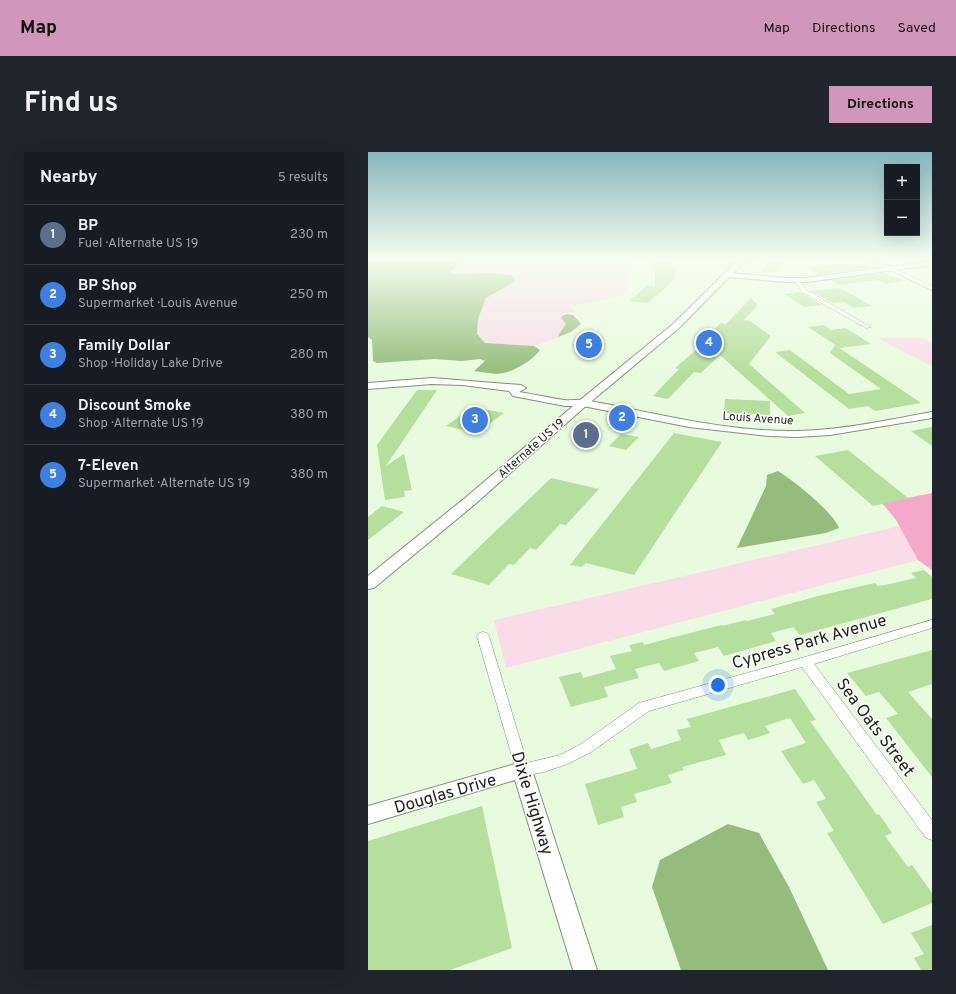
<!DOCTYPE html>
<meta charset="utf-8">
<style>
body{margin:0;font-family:Overpass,sans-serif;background:#20242c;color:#f1f3f6}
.controls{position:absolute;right:12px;top:12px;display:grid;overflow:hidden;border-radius:0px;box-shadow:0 4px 16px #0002}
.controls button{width:36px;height:36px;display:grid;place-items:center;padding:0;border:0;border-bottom:1px solid #363941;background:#171b24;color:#f1f3f6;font:20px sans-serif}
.you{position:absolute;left:350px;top:533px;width:14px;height:14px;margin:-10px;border:3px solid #fff;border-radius:50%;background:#1a73e8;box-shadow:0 0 0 6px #1a73e833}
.badge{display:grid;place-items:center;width:26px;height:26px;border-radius:50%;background:#d197bb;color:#fff;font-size:13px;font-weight:700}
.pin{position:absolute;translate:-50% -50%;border:2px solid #fff;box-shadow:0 1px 4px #0006}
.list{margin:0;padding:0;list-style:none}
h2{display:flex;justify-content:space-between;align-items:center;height:52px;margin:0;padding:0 16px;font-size:17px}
h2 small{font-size:13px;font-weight:400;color:#9ea1a6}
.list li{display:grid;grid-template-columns:26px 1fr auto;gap:12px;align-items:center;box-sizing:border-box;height:60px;padding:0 16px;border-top:1px solid #363941}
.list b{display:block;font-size:15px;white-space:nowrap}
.list p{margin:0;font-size:13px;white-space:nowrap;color:#9ea1a6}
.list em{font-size:13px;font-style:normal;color:#9ea1a6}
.map{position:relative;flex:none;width:564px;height:818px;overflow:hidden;border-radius:0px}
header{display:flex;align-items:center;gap:24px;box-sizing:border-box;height:56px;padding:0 20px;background:#d197bb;color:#111}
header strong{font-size:19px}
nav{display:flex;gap:22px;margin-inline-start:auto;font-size:14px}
.intro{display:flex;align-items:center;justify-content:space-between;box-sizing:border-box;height:96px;padding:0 24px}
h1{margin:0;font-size:28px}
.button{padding:10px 18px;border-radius:0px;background:#d197bb;color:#111;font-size:14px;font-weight:700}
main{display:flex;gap:24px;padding:0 24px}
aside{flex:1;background:#171b24;border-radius:0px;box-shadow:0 4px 16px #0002}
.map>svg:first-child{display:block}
.green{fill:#fadce8}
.forest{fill:#f4a9cb}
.water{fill:#95bc7c}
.building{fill:#b6de9c}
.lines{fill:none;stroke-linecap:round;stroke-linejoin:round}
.minor-casing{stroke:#819177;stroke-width:1}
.tertiary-casing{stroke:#819177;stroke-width:2}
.secondary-casing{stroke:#819177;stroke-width:2}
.minor{fill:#fff;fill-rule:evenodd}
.tertiary{fill:#fff;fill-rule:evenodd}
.secondary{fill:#fff;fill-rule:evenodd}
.labels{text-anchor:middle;stroke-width:3;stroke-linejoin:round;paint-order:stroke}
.far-street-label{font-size:12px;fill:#1a2016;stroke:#fff}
.near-street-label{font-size:17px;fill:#1a2016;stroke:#fff}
</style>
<header>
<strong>Map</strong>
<nav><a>Map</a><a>Directions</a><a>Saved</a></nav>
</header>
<div class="intro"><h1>Find us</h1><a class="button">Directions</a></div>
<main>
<aside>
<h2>Nearby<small>5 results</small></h2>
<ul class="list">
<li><span class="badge" style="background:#5c6f8a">1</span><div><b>BP</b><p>Fuel · Alternate US 19</p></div><em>230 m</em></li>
<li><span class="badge" style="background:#3f7fe0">2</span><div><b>BP Shop</b><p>Supermarket · Louis Avenue</p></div><em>250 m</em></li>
<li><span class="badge" style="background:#3f7fe0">3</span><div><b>Family Dollar</b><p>Shop · Holiday Lake Drive</p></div><em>280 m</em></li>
<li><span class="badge" style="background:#3f7fe0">4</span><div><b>Discount Smoke</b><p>Shop · Alternate US 19</p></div><em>380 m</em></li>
<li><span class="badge" style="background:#3f7fe0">5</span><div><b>7-Eleven</b><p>Supermarket · Alternate US 19</p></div><em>380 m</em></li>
</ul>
</aside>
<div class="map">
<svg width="564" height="818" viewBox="0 0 564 818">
<rect width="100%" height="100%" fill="#e9fbde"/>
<path class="green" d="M98 107H264L259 134 256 142 234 148 202 154 207 160 194 162 193 168 198 172 190 186 166 194 117 191 109 183 110 167 118 146 148 129 80 120Z
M509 186H554L564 190V214Z
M532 374 550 408 138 516 126 468Z"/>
<path class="forest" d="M564 341V418L550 408 528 368 514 351Z"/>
<path class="water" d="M0 107H98L81 120 89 122 123 121 145 124 148 129 118 146 110 167 109 182 117 191 166 194 172 198C165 208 147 219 135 221 126 223 115 220 106 219L117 209 112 207 94 209 66 207 9 211 5 209 4 188 0 185Z
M199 162 205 163 213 172 203 180 190 185 191 182 198 172 193 166 194 164Z
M410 319C426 329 464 359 471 376L458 381 369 396 398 334 399 323Z
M360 672 391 681 421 735 460 818H313L284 735 292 708Z"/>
<path class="building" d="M287 107H303L307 118 306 128 280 151 262 149 279 133 287 134Z
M400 110 414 111 407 121 392 120Z
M496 111 505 115 452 123 438 115 473 112 495 114Z
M517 121 537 129 517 132 510 128 471 133 463 128Z
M472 136 504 154 486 156 475 150 465 151 443 139Z
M432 140 433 141 454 153 436 155 416 142Z
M383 146 390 153 376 168 382 169 403 184 381 212 437 261 420 264 352 203 333 221 326 220 300 247 285 244 311 217 307 216 329 197 326 196 353 171 358 172Z
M456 173 463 178 478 176 503 192 472 196 440 175Z
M467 193 553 251 507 259 500 254 481 257 407 200 422 198 481 242 513 237 462 201Z
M49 238H69L18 314 36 302 44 338 36 339 37 345 17 348 9 293Z
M357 247 402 249V263L356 261Z
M105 255 136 261 109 281 78 274Z
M564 275V294L543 279Z
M306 281 354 290 266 423 218 411 214 415 202 413Z
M253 282 271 285 258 298 241 294Z
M480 298 540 346 505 354 447 304Z
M183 326 231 337 198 373 192 372 168 398 162 396 146 413 141 412 121 433 83 422Z
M14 354 36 360 0 388V365Z
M556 418 564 425V447L432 483 425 475 403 481 408 489 356 504 350 495 326 501 331 509 296 519 291 511 267 517 271 526 236 535 240 545 203 555 191 525 213 520 215 526 248 517 242 504 264 499 261 493 275 490 276 493 353 473 354 474 378 468 379 469 407 462 403 457 454 443 507 431 510 434 517 433 548 426 543 421Z
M564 498V532L540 540 564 567V625L518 566 530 562 511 540 498 544 479 521Z
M427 537 448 568 442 569 509 663 511 662 524 681 517 684 540 715 544 713 564 741V751L515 772 459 681 466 679 448 650 458 647 446 628 435 632 413 599 438 591 422 566 397 574 402 581 380 588 376 581 351 588 358 603 314 615 316 618 300 623 304 631 266 642 269 650 253 655 256 665 230 673 217 632 269 617 261 597 280 591 283 597 313 588 309 578 323 575 319 567Z
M114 654 144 796 82 818H0V689Z
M564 773V818H553L546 806 556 802 543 781Z"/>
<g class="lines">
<g class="minor-casing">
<path id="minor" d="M500 107H506L564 134V138Z
M427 127H431L438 138 503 175 498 176 434 140 426 128Z
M564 468V476L446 512 564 668V688L558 686 434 515 281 559 223 600 202 611 176 620 154 624 149 622 109 484 111 481 115 480 119 481 121 484 159 611 192 603 213 592 271 551 437 505Z"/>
</g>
<g class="tertiary-casing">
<path id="tertiary" d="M564 109V113L439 130H418L360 125 357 123 360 121 418 126H439Z
M64 226 153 233 158 236 151 240C166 242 181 246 196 248 203 249 210 247 217 248 287 261 357 280 429 279 475 278 519 268 564 260V266L462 283 428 285 401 284 321 275 215 254H197L145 244 141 239 94 233 64 232 0 237V231Z
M154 610 161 612 164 618 229 818H205L147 628 0 672V654Z"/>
</g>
<g class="secondary-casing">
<path id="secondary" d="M371 107H379L311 176 219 253 107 352 6 436 0 437V424L97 346 211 249 305 172Z"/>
</g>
<use href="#minor" class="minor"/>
<use href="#tertiary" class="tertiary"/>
<use href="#secondary" class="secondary"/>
</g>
<linearGradient id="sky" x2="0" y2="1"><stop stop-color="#87b7bd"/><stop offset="0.48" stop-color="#f5fdf0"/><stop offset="1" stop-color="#f5fdf0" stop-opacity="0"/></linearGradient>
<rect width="564" height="222" fill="url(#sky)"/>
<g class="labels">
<g class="far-street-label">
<text transform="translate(390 266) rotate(4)" y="4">Louis Avenue</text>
<text transform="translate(163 296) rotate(-41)" y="4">Alternate US 19</text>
</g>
<g class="near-street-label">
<text transform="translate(441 489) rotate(-16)" y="6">Cypress Park Avenue</text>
<text transform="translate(508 575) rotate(53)" y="6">Sea Oats Street</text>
<text transform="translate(77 641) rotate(-16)" y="6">Douglas Drive</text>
<text transform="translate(165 651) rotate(73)" y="6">Dixie Highway</text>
</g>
</g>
</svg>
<div class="controls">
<button>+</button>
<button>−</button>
</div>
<div class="you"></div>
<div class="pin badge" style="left:218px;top:283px;background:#5c6f8a">1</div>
<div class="pin badge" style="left:254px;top:266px;background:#3f7fe0">2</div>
<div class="pin badge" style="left:107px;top:268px;background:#3f7fe0">3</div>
<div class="pin badge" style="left:341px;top:191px;background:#3f7fe0">4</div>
<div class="pin badge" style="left:221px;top:193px;background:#3f7fe0">5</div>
</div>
</main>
